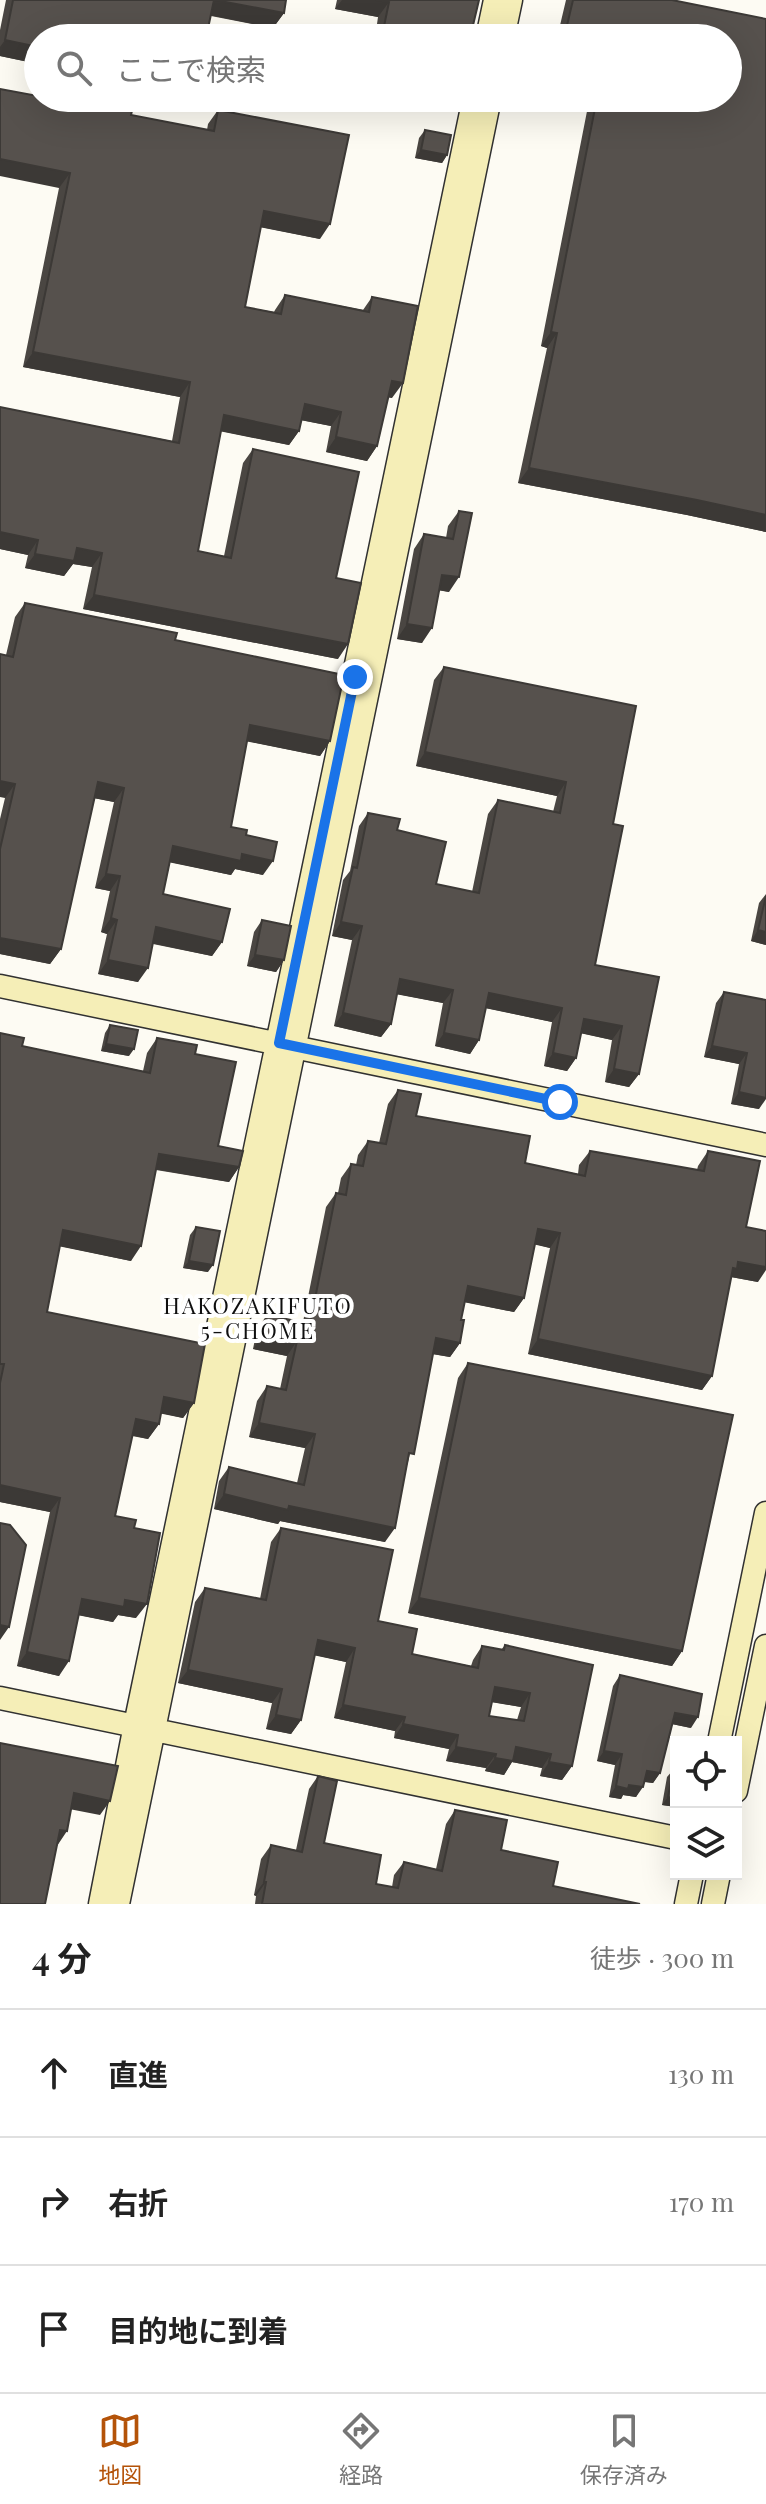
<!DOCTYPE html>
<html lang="ja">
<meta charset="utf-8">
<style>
body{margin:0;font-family:"Playfair Display","Noto Sans JP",serif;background:#f6f6f6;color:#222}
.controls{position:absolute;right:24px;bottom:24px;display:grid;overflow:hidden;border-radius:0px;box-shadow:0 8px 32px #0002}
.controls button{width:72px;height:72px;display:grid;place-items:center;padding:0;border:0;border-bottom:2px solid #e0e0e0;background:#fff;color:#222;font:40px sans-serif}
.stop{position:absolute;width:24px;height:24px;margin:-18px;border:6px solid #1a73e8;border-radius:50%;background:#fff}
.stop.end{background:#1a73e8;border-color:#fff;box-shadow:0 2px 8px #0008}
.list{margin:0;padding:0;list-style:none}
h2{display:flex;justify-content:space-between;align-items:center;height:104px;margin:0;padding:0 32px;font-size:34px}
h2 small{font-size:26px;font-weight:400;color:#767676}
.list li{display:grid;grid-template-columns:52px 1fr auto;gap:24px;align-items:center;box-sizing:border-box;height:128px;padding:0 32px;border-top:2px solid #e0e0e0}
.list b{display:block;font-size:30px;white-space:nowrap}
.list em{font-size:26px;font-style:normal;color:#767676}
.icon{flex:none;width:44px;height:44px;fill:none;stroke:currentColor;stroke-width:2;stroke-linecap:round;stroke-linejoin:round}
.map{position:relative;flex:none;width:766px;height:1904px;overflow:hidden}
.search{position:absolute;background:#fff;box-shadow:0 8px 32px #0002;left:24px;right:24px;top:24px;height:88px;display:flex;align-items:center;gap:20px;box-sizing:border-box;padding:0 28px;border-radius:44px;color:#767676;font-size:30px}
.sheet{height:488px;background:#fff}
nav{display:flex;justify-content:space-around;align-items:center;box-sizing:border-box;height:112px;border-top:2px solid #e0e0e0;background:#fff;font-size:22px;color:#767676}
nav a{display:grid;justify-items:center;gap:4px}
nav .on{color:#b45309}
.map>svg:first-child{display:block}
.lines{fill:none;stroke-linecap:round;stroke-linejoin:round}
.secondary-casing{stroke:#313131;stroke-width:25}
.secondary{stroke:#f5eeb7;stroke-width:22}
.wall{fill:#4a4642;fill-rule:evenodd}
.shaded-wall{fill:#3c3936}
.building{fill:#56514d;stroke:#3c3936;stroke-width:2;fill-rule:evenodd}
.route{stroke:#1a73e8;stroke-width:10}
.labels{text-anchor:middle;stroke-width:8;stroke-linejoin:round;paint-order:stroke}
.neighbourhood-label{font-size:22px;letter-spacing:2px;fill:#0f0f0f;stroke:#fff}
</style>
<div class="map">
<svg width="766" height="1904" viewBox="0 0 766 1904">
<rect width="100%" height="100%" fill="#fdfbf3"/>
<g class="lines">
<g class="secondary-casing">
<path id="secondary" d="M487 38 495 0
M503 38 511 0
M0 986 766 1145
M0 1698 676 1838
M719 1742 766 1513
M736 1791 766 1646
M100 1904 135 1725 474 98
M118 1904 490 98
M686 1904 692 1874
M713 1904 719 1874"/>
</g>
<use href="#secondary" class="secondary"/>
</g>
<path class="wall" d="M6 0H286L284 13 273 28 211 16 38 38V64L0 56V30Z
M337 0H479L470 38H375L378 17 335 9Z
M566 0H672L766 19V532L687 515 518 483 547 348 541 346 589 101 570 98H728V38H557Z
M57 98H135L131 115 207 130 208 124 218 110 320 239 261 227 245 307 274 312 275 310 285 295 363 310 372 297 392 398 388 397 377 446 367 461 326 452 331 426 301 420 299 431 289 445 221 431 198 551 224 556 243 463 253 449 336 578 338 659 83 609 92 567 73 564 64 576 25 568 28 555 0 549V407L172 441 180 397 23 367 59 188Z
M425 130 447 155 442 163 415 158 419 138Z
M459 511 449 592 439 590 422 643 397 639 414 549 424 534 446 538 448 526Z
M25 603 175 640 330 741 320 756 247 741 231 827 246 835 263 875 235 869 231 875 170 862 163 894 222 942 212 956 153 944 138 982 98 974 107 934 101 932 110 891 95 888 114 802 94 798 61 949 50 964 0 954V819L5 798 6 655 15 617Z
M444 667 613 824 595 965 659 977 639 1074 629 1087 605 1082 612 1040 581 1033 576 1058 567 1071 544 1066 552 1022 486 1008 479 1040 470 1054 435 1046 443 1003 397 994 391 1024 381 1037 334 1026 352 940 332 936 343 880 350 871 359 826 368 813 397 830 436 884 472 892 488 814 498 800 553 812 557 796 416 766 434 680Z
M766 894V945L751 941 759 903Z
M262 920 284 960 276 972 247 966 254 932Z
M724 992 766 1000 759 1109 731 1104 739 1064 704 1057 716 1003Z
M110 1025 129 1056 101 1051 105 1033Z
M0 1033 22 1046 143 1071 147 1053 157 1038 195 1054 218 1146 239 1167 229 1182 156 1170 131 1261 60 1246 47 1312 194 1403 183 1418 161 1413 159 1424 148 1439 132 1436 115 1516 134 1528 136 1618 118 1615 113 1622 79 1615 59 1676 17 1666 50 1512 0 1502Z
M398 1090 416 1116 525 1163 578 1174 579 1165 590 1151 697 1170 698 1166 708 1151 746 1227 758 1282 731 1277 712 1376 702 1390 528 1354 550 1248 535 1244 524 1298 514 1312 465 1302 461 1320 460 1343 450 1357 433 1354 408 1462 385 1542 280 1521 278 1524 214 1509 219 1481 229 1467 297 1483 305 1448 249 1437 257 1401 267 1386 280 1389 287 1356 253 1349 257 1329 267 1315 303 1322 326 1207 336 1193H338L341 1178 351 1164 356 1165 358 1155 368 1141 379 1143 388 1104Z
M196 1227 208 1272 183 1268 190 1235Z
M468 1363 682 1651 672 1666 408 1613 458 1378Z
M281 1528 412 1654 471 1666 473 1660 482 1646 501 1650 505 1645 572 1766 562 1780 540 1776 542 1768 512 1762 504 1775 485 1771 486 1768 446 1761 449 1749 394 1738 395 1731 334 1718 346 1662 315 1655 301 1720 291 1734 266 1729 272 1703 178 1683 195 1602 205 1588 260 1599 271 1542ZM492 1702 521 1707 517 1720 489 1716Z
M620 1675 691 1728 672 1724 660 1773 653 1783 644 1782 636 1797 623 1795 621 1799 609 1797 615 1765 597 1761 613 1686Z
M673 1770 676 1807 662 1805 667 1777Z
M318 1776 324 1843 376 1884 392 1887 394 1875 404 1862 436 1869 446 1824 455 1810 501 1850 553 1886 640 1904H255L256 1896 254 1895 261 1859 271 1845 296 1850 309 1789Z"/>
<path class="shaded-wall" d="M214 0 284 13 273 28 204 14Z
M342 0H376L389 2 378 17 335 9Z
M5 40 38 47V64L0 56V47Z
M570 98H591L589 101Z
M421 150 447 155 442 163 415 158Z
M0 159 70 173 59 188 0 176Z
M264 211 330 224 320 239 254 226Z
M551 332 557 333 547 348 541 346Z
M33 352 190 382 180 397 23 367Z
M392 381 403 383 392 398 382 396Z
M305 404 341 412 331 426 295 419Z
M224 415 299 431 289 445 214 430Z
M336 437 377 446 367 461 326 452Z
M529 468 697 500 766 515V532L687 515 518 483Z
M0 532 38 540 28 555 0 549Z
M77 548 102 553 92 567 73 564 64 576 25 568 35 554Z
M442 575 459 577 449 592 431 589Z
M94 595 348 644 338 659 83 609Z
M407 624 432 628 422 643 397 639Z
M250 725 330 741 320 756 240 740Z
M425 752 566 782 557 796 416 766Z
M0 781 15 784 5 798 0 797Z
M98 782 124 788 114 802 88 797Z
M173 846 242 854 273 861 263 875 235 869 231 875 163 861Z
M106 874 120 876 110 891 95 888Z
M111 918 117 920 107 934 101 932Z
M341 922 362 926 352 940 332 936Z
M156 927 222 942 212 956 146 942Z
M758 930 766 932V945L751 941Z
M0 938 61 949 50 964 0 954Z
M255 955 284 960 276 972 247 966Z
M108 960 148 968 138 982 98 974Z
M400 979 453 990 443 1003 390 993Z
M489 993 562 1008 552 1022 480 1007Z
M343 1013 391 1024 381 1037 334 1026Z
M584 1019 622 1026 612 1040 575 1032Z
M444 1033 479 1040 470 1054 435 1046Z
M106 1044 134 1049 129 1056 101 1051Z
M712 1046 747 1053 739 1064 704 1057Z
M553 1053 576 1058 567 1071 544 1066Z
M614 1069 639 1074 629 1087 605 1082Z
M739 1092 766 1098V1099L759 1109 731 1104Z
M159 1154 239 1167 229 1182 148 1168Z
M538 1229 560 1233 550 1248 528 1243Z
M63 1230 141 1246 131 1261 53 1245Z
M189 1261 213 1265 208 1272 183 1268Z
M738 1262 766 1267V1270L758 1282 731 1277 723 1282Z
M468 1286 524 1298 514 1312 458 1301Z
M263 1335 297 1341 287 1356 253 1349Z
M436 1338 460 1343 450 1357 426 1353Z
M538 1339 712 1376 702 1390 528 1354Z
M164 1397 194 1403 183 1418 153 1412Z
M136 1419 159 1424 148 1439 126 1434Z
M259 1423 315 1434 305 1448 249 1437Z
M0 1485 60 1498 50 1512 0 1502Z
M224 1494 289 1506 395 1528 385 1542 280 1521 278 1524 214 1509Z
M419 1598 682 1651 672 1666 408 1613Z
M82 1599 125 1600 147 1604 136 1618 118 1615 113 1622 72 1614Z
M0 1625 9 1627 0 1640Z
M318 1640 355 1648 346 1662 308 1654Z
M27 1652 69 1661 59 1676 17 1666Z
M188 1670 282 1689 272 1703 178 1683Z
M495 1687 530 1693 521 1707 485 1701Z
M343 1705 405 1717 395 1731 334 1718Z
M675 1713 698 1717 691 1728 667 1723Z
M276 1715 301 1720 291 1734 266 1729Z
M403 1724 458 1735 449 1749 394 1738Z
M456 1747 496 1754 486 1768 446 1761Z
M516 1747 551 1754 542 1768 512 1762 504 1775 485 1771 495 1758Z
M604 1751 622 1754 615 1765 597 1761Z
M549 1762 572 1766 562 1780 540 1776Z
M647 1771 660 1773 653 1783 640 1781Z
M629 1785 643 1787 636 1797 623 1795 621 1799 609 1797 616 1786Z
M74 1793 110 1801 100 1815 64 1808Z
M668 1797 676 1799V1807L662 1805Z
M60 1830 67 1831 57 1846 49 1844Z
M264 1882H266L256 1896 254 1895Z"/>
<path class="building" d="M13 0H214L206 38H38V47L5 40Z
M215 0H286L284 13Z
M376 0H479L470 38H391L382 36 389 2Z
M573 0H672L766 19V515L697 500 529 468 557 333 551 332 597 98H728V38H564Z
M0 89 38 96V98H46L63 102 64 98H135L131 115 214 131 218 110 349 135 330 224 264 211 245 307 281 314 285 295 369 312 372 297 418 306 403 383 392 381 377 446 336 437 341 412 305 404 299 431 224 415 198 551 231 558 253 449 359 472 336 578 361 583 348 644 94 595 102 553 77 548 74 561 35 554 38 540 0 532V407L179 443 190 382 33 352 70 173 0 159Z
M425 130 451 135 447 155 421 150Z
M459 511 472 513 459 577 442 575 432 628 407 624 424 534 453 539Z
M25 603 177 633 175 640 344 675 330 741 250 725 231 827 247 830 246 835 277 842 273 861 242 854 241 861 173 846 163 894 230 909 222 942 156 927 148 968 108 960 117 920 111 918 120 876 106 874 124 788 98 782 61 949 0 938V849L15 784 0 781V654L13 657Z
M444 667 636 706 613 824 623 826 595 965 659 977 639 1074 614 1069 622 1026 584 1019 576 1058 553 1053 562 1008 489 993 479 1040 444 1033 453 990 400 979 391 1024 343 1013 362 926 341 922 353 867 357 868 368 813 400 819 397 830 446 842 436 884 479 893 498 800 560 813 566 782 425 752Z
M766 896V932L758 930Z
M262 920 291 926 284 960 255 955Z
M724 992 766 1000V1098L739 1092 747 1053 712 1046Z
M110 1025 138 1030 134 1049 106 1044Z
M0 1033 24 1038 22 1046 150 1073 157 1038 197 1045 195 1054 236 1062 218 1146 243 1151 239 1167 159 1154 141 1246 63 1230 47 1312 205 1344 194 1403 164 1397 159 1424 136 1419 115 1516 136 1520 134 1528 160 1533 147 1604 125 1600 124 1607 82 1599 69 1661 27 1652 60 1498 0 1485V1383L4 1364H0Z
M398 1090 421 1094 416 1116 530 1136 525 1163 585 1176 590 1151 704 1171 708 1151 760 1161 746 1227 766 1231V1267L738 1262 737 1269 733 1268 712 1376 538 1339 560 1233 538 1229 524 1298 468 1286 461 1320H464L460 1343 436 1338 414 1454 409 1453 395 1528 289 1506 288 1510 224 1494 229 1467 304 1485 315 1434 259 1423 267 1386 286 1390 297 1341 263 1335 267 1315 310 1324 336 1193 346 1195 351 1164 363 1166 368 1141 386 1144Z
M196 1227 220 1231 213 1265 189 1261Z
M468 1363 733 1415 682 1651 419 1598Z
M0 1523 10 1525 26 1545 9 1627 0 1625Z
M281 1528 393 1550 378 1621 417 1629 412 1654 478 1668 482 1646 504 1650 505 1645 593 1665 572 1766 549 1762 551 1754 516 1747 513 1761 495 1758 496 1754 456 1747 458 1735 403 1724 405 1717 343 1705 355 1648 318 1640 301 1720 276 1715 282 1689 188 1670 205 1588 266 1600ZM495 1687 530 1693 524 1721 489 1716Z
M620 1675 702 1694 698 1717 675 1713 660 1773 647 1771 643 1787 629 1785 628 1789 616 1786 622 1754 604 1751Z
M0 1743 118 1766 110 1801 74 1793 67 1831 60 1830 45 1904H0Z
M673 1770H676V1799L668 1797Z
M318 1776 337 1781 324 1843 381 1855 376 1884 398 1888 404 1862 442 1871 455 1810 507 1820 501 1850 558 1862 553 1886 640 1904H262L266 1882H264L271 1845 302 1852Z"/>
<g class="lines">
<path class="route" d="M355 677 279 1043 560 1102"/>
</g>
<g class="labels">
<g class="neighbourhood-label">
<text x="258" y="1314">HAKOZAKIFUTO<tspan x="258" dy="25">5-CHOME</tspan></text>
</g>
</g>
</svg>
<div class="controls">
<button><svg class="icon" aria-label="locate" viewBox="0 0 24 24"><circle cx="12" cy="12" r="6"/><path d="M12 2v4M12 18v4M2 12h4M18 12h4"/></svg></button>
<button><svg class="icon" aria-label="layers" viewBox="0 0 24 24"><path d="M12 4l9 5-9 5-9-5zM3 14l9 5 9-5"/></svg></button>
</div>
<div class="stop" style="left:560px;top:1102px"></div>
<div class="stop end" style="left:355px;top:677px"></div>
<div class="search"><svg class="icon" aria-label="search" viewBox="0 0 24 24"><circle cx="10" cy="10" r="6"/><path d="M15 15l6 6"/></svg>ここで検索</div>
</div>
<section class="sheet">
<h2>4 分<small>徒歩 · 300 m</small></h2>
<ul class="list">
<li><svg class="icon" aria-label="ahead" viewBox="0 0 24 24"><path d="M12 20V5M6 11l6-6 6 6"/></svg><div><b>直進</b></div><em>130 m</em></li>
<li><svg class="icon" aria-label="right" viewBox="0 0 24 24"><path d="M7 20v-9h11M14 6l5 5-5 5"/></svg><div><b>右折</b></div><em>170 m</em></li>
<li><svg class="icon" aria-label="arrive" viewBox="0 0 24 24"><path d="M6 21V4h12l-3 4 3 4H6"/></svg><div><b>目的地に到着</b></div></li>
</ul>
</section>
<nav>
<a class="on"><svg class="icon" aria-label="map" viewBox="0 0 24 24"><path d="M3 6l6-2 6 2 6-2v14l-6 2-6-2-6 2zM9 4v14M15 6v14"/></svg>地図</a>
<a><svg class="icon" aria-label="directions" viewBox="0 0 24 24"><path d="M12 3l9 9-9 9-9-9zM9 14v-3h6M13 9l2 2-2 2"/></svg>経路</a>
<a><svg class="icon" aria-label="saved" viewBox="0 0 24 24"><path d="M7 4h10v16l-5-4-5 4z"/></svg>保存済み</a>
</nav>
